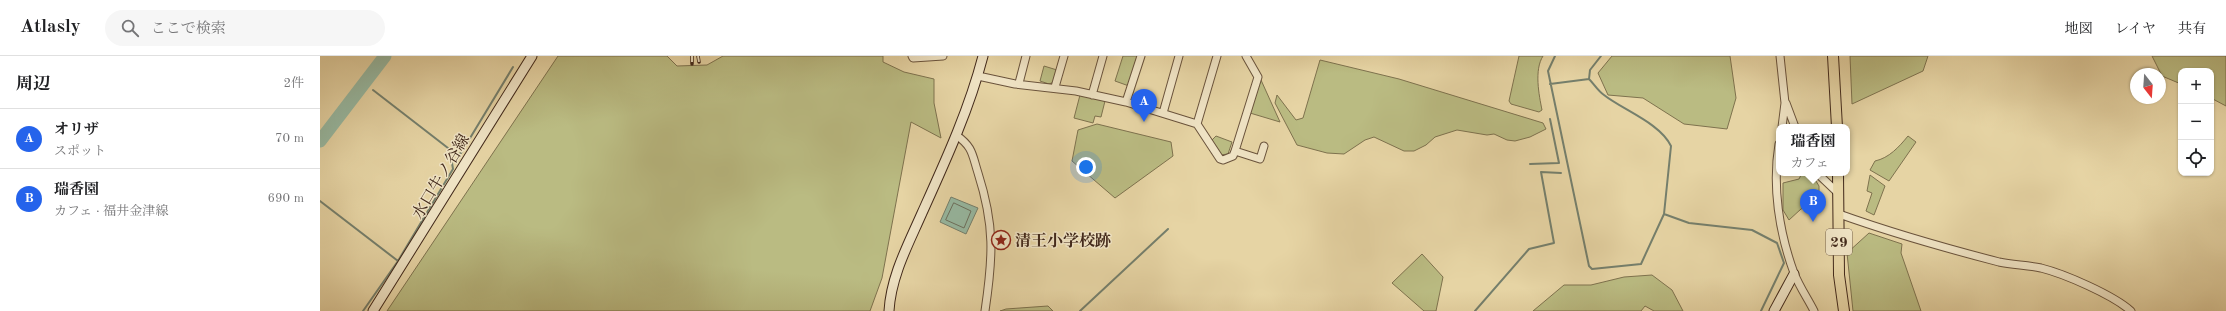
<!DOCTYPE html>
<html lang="ja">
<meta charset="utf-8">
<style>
body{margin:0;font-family:"Old Standard TT","Noto Serif JP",serif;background:#f6f6f6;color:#202124}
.controls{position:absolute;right:12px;top:12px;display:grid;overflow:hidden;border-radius:8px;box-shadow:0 1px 3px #0004}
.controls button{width:36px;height:36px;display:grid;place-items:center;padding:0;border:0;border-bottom:1px solid #e0e0e0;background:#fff;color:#202124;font:20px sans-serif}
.compass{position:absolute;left:1810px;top:12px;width:36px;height:36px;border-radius:50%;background:#fff;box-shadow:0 1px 3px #0004;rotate:163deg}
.you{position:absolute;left:766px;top:111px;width:14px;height:14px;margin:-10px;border:3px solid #fff;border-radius:50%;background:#1a73e8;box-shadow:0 0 0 6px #1a73e833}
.badge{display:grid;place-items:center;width:26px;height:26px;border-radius:50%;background:#2563eb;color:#fff;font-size:13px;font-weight:700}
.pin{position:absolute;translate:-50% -33px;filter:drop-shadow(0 1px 2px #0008)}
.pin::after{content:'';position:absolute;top:21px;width:14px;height:12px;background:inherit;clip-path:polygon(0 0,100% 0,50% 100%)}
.popup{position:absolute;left:1456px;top:68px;width:74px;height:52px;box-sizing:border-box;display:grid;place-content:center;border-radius:8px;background:#fff;filter:drop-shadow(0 1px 3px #0005);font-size:13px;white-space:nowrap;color:#757577}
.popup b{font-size:15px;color:#202124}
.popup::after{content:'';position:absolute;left:50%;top:100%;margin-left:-8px;border:8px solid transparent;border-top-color:#fff}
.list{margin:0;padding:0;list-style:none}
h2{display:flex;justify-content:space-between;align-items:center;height:52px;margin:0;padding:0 16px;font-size:17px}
h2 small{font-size:13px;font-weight:400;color:#757577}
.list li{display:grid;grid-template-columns:26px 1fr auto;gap:12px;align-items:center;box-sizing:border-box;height:60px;padding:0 16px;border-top:1px solid #e0e0e0}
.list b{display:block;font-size:15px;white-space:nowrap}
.list p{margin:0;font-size:13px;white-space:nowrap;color:#757577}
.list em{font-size:13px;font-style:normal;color:#757577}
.icon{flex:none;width:22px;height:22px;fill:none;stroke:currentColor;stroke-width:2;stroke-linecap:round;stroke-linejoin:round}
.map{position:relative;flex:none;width:1906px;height:255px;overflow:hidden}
header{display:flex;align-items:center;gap:24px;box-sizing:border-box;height:56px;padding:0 20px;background:#fff;border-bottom:1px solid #e0e0e0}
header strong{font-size:19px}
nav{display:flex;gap:22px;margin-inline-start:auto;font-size:14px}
.search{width:280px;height:36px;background:#f6f6f6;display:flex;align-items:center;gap:10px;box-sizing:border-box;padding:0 14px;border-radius:22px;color:#757577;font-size:15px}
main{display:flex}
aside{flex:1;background:#fff}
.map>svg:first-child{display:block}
.green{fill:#babb82;stroke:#7e724e}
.water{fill:#97b9a2;stroke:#757f6c}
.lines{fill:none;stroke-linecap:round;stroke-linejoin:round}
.shore{stroke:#6c705e;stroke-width:1}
.stream{stroke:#757f6c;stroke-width:2}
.river{stroke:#97b9a2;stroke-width:13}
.street-casing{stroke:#6a533c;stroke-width:9}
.secondary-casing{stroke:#41281a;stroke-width:11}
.primary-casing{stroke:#41281a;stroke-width:12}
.street{stroke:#efe3c4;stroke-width:7}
.secondary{stroke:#efe3c4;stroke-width:9}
.primary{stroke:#e6d4a4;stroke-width:10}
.rail-casing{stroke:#41281a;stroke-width:3.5}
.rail{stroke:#efe3c4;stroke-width:2;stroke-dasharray:6;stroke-linecap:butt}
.labels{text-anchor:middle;stroke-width:3;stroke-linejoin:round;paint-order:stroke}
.shield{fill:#efe3c4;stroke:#75604d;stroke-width:1}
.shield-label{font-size:15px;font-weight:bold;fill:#41281a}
.street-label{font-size:16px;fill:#41281a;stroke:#efe3c4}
.poi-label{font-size:16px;font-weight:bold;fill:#41281a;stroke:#efe3c4;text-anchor:start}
</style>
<header>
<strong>Atlasly</strong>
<div class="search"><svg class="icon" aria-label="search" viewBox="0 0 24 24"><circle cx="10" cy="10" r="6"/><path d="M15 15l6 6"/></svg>ここで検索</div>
<nav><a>地図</a><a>レイヤ</a><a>共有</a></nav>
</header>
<main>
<aside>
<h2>周辺<small>2件</small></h2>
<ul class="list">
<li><span class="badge">A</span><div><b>オリザ</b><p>スポット</p></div><em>70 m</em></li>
<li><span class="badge">B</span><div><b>瑞香園</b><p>カフェ · 福井金津線</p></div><em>690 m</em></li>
</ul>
</aside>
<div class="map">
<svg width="1906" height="255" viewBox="0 0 1906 255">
<rect width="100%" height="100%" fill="#e6d4a4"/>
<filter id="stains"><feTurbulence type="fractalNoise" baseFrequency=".005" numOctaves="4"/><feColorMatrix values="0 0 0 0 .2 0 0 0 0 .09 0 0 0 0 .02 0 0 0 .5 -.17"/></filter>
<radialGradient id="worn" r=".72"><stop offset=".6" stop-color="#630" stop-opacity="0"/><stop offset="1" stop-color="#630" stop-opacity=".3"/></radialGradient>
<path class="green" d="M238 0H347L357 10 387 9 403 0H563V6L584 16 614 23V47L621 82 591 66 562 222 550 255H67Z
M803 0H819L809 30 795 25Z
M1199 0H1223C1214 14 1219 39 1222 54L1219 56 1191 48 1189 45Z
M1292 0H1410L1416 42 1407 73 1364 68 1323 42 1288 39 1278 17Z
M1530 0H1608L1603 15 1532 48Z
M1832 0H1906V50L1891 42V15H1861V28L1842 20Z
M1000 4 1079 23 1223 67 1226 73 1210 81 1195 85 1187 84 1174 78 1167 79 1137 74 1115 81 1106 89 1094 95H1084L1054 81 1045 84 1024 98 1007 97 977 89 955 47 957 39 976 64 983 62Z
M724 10 737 14 734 26 729 28 720 25Z
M941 24 960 66 930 57Z
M760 39 785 45 781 61 775 60 773 67 754 62Z
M777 68 851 86 853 100 795 142 752 105 758 74Z
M896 80 912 86 908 98 900 99 891 85Z
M1588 80 1596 86 1569 125 1550 114 1555 105C1569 102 1579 91 1588 80Z
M1482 117H1491L1499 130V146L1481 153 1469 164 1463 154V127L1479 123Z
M1550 119 1565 130 1554 159 1546 155 1552 137 1547 135Z
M1549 177 1582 188 1581 197 1601 255H1533L1527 197Z
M1102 198 1123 221 1116 255H1104L1072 227Z
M1332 219 1352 234 1363 255H1334L1325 250 1321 255H1213L1244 229H1271L1304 221Z
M728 250 733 255H680L686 253Z"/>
<path class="water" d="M631 141 658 152 646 178 620 166Z"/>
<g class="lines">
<path class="shore" d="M634 147 651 155 644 172 626 164Z"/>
<path class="stream" d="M1235 0 1228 15 1269 210 1272 213 1321 208 1344 158
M1281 0 1270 14 1269 23C1274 28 1278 35 1284 39 1303 54 1340 67 1351 90L1344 158 1369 167 1432 174 1457 187 1464 207 1441 255
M1230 28 1269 23
M53 34 137 99 141 97 193 11
M1210 108 1239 107 1230 63
M0 145 78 205
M43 255 78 205 133 113 132 107
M760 255 848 173
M1155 255 1209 193 1234 187 1221 116 1241 117"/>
<path class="river" d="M0 85 65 0"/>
<g class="street-casing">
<path id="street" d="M592 0 593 2 623 0
M1460 0 1465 47 1462 71
M658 20 695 28 756 35 806 46 877 68 900 103 903 104 913 100 915 95 938 21 926 0
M699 27 706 0
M735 31 744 0
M772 39 783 0
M806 46 821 0
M1466 47 1475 71
M843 57 859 0
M877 68 897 0
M636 79C653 91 652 98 658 117 675 170 673 201 665 255
M1459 88C1452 130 1459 176 1474 217 1479 230 1488 243 1494 255
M915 95 940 103 944 90
M1497 117 1518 137
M1519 158C1572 177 1625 192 1679 206 1693 209 1707 209 1721 212 1745 218 1793 239 1811 255"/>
</g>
<g class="secondary-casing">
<path id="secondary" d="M53 255 212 0
M569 255C571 220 588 189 602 157 625 106 649 54 663 0
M1454 255 1474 218"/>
</g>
<g class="primary-casing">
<path id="primary" d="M1513 0 1517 71
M1518 117 1519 219 1524 255"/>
</g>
<use href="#street" class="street"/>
<use href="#secondary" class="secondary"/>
<use href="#primary" class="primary"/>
<g class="rail-casing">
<path id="rail" d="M372 0V8
M378 0 379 6"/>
</g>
<use href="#rail" class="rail"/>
</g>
<defs>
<g id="sight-ring" transform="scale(1)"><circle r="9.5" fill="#efe3c4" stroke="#8f2418" stroke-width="1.5"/><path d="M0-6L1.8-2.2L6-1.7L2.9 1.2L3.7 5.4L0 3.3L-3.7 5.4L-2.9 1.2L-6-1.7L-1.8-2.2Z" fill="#8f2418"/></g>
</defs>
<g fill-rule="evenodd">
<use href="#sight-ring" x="681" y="184"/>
</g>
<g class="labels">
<rect class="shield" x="1506" y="173" width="26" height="26" rx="3"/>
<g class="shield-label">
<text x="1519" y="191">29</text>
</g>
<g class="street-label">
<text transform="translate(120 120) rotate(-59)" y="6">水口牛ノ谷線</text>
</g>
<g class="poi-label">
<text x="695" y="190">清王小学校跡</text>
</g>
</g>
<rect width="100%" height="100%" filter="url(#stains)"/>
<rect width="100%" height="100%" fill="url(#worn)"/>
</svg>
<div class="controls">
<button>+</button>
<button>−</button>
<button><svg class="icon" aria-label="locate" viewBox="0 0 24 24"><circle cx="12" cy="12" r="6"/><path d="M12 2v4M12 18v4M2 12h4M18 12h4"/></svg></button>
</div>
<svg class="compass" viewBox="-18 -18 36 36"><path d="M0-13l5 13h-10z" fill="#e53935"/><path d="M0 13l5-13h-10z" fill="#757577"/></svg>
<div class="you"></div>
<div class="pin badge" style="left:824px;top:66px">A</div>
<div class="pin badge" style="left:1493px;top:166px">B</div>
<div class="popup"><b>瑞香園</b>カフェ</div>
</div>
</main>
